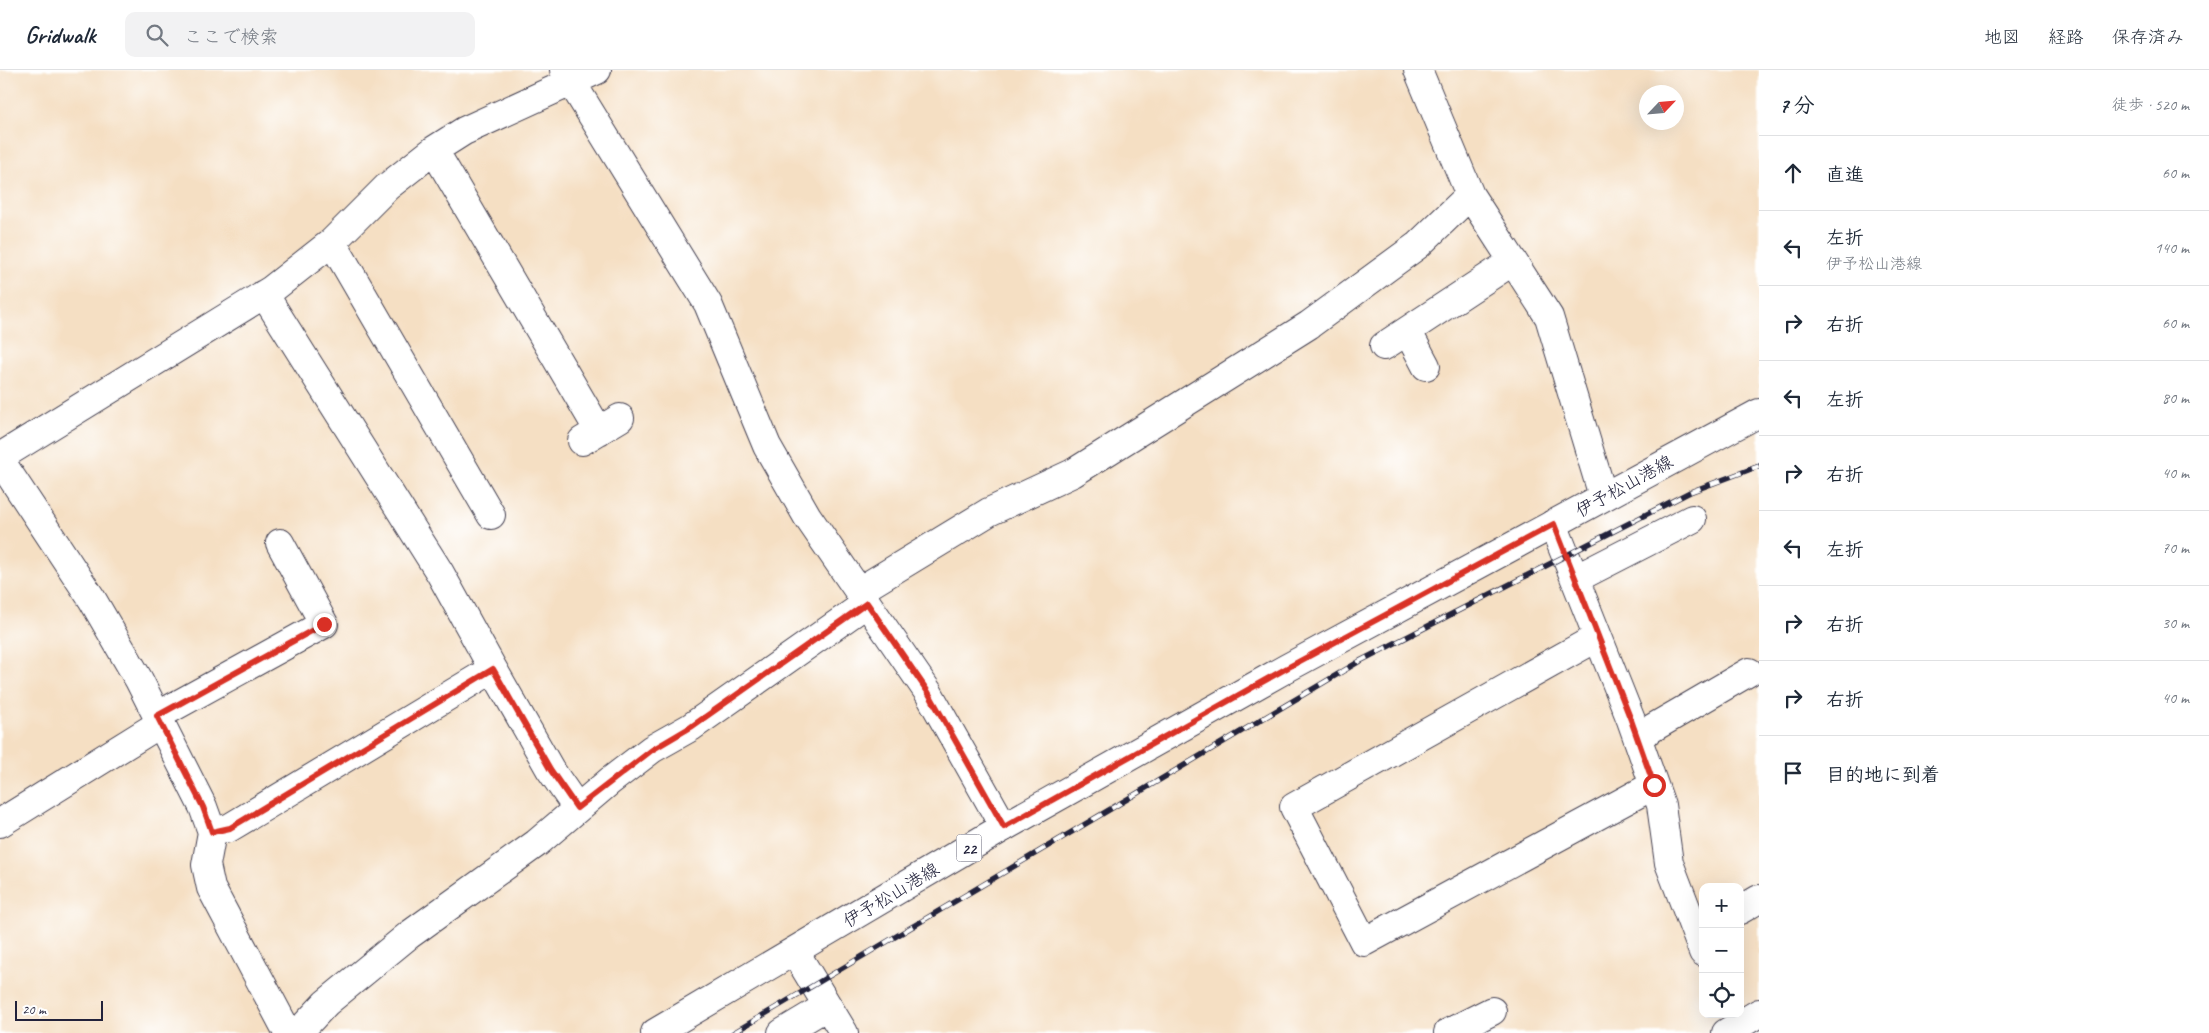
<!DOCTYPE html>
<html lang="ja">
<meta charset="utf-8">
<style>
body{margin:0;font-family:Caveat,"Klee One",sans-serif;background:#f2f2f3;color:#1f2937}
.controls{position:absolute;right:15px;bottom:15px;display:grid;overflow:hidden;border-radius:10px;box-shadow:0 5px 20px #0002}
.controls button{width:45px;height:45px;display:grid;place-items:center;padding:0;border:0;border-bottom:1px solid #e0e1e3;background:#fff;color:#1f2937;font:25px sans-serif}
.compass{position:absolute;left:1639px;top:15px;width:45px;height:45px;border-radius:50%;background:#fff;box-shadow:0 5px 20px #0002;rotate:64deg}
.scale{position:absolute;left:15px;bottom:12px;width:88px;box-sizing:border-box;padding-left:5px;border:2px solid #22223b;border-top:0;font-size:14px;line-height:18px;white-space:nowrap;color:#22223b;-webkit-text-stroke:4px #fff;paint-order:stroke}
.stop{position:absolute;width:15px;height:15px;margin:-11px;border:4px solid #d93025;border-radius:50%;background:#fff}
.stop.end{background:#d93025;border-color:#fff;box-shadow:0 1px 5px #0008}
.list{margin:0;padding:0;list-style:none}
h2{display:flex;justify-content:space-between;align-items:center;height:65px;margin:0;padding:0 20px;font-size:21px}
h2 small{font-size:16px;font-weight:400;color:#747a83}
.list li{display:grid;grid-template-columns:32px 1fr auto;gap:15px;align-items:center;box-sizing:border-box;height:75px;padding:0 20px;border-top:1px solid #e0e1e3}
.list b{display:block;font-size:19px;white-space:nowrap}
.list p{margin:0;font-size:16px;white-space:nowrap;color:#747a83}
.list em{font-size:16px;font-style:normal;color:#747a83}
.icon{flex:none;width:28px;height:28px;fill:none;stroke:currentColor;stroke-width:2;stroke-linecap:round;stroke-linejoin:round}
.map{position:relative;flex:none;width:1759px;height:963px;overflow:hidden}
header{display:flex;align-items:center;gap:30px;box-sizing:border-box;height:70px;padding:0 25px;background:#fff;border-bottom:1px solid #e0e1e3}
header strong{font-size:24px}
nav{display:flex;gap:28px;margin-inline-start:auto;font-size:18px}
.search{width:350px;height:45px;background:#f2f2f3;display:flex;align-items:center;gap:12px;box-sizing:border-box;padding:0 18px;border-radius:10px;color:#747a83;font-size:19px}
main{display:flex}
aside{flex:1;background:#fff}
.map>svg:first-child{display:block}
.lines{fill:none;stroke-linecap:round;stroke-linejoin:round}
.minor-casing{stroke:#423e4f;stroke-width:30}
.primary-casing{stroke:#423e4f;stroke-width:30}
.minor{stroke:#fff;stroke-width:28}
.primary{stroke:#fff;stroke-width:28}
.rail-casing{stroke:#22223b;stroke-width:5.5}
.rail{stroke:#fff;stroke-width:4;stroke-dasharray:11;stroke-linecap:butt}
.route{stroke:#d93025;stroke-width:6}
.labels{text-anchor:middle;stroke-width:4.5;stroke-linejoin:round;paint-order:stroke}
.shield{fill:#fff;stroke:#646476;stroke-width:1}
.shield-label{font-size:16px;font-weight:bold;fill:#22223b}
.street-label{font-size:18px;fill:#22223b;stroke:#fff}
</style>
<header>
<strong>Gridwalk</strong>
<div class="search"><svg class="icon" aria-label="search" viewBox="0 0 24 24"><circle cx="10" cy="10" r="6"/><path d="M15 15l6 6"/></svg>ここで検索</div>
<nav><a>地図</a><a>経路</a><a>保存済み</a></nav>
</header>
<main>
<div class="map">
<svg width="1759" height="963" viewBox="0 0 1759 963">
<rect width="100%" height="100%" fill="#fff"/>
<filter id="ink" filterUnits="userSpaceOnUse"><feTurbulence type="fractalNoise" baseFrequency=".02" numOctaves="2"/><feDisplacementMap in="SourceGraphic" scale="10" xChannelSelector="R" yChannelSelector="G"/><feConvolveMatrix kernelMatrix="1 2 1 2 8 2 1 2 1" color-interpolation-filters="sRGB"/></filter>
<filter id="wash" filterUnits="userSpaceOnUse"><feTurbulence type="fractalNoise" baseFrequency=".0096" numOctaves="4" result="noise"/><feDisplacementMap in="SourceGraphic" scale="20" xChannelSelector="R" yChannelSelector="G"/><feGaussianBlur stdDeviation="1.12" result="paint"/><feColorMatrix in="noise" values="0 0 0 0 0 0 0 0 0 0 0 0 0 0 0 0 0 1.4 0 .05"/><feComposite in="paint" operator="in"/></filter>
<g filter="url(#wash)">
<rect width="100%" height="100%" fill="#f5dfc3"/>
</g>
<g filter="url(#ink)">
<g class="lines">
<g class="minor-casing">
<path id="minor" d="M564 0 708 234 767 376 807 446 928 622 1004 757
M1418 0 1470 125 1549 247 1603 426
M434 80 599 361
M332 172 491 445
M1408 262 1426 296
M1384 276 1513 191
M582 371 620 348
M0 387 271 220 332 172 387 117 434 80 464 61 597 0
M0 390 92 529 139 610 203 737 212 762 206 795 211 818 288 963
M1553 454 1631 650 1661 735 1669 793 1703 882
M1575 509 1692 449
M859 521 989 442 1073 403 1309 255 1418 175 1470 125
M1598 567 1294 737 1364 872 1654 715
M493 599 550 699 577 738
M157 646 324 554 280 473
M1637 667 1749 602
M0 753 161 653
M212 762 229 758 493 599 440 503 264 224
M1740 840 1759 829
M795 882 844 963
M298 963 326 933 409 865 537 773 610 711 652 679 691 657 867 533
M782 963 827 936
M1448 963 1492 941
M1726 963 1759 943"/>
</g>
<g class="primary-casing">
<path id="primary" d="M655 963 1004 757 1287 598 1759 343"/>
</g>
<use href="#minor" class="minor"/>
<use href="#primary" class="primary"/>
<g class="rail-casing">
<path id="rail" d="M733 963 1360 591 1690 422 1759 396"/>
</g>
<use href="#rail" class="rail"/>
</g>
</g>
<g class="lines" filter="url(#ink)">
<path class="route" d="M324 554 157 646 203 737 212 762 230 758 493 599 550 699 577 738 652 680 691 657 867 533 928 622 1004 757 1287 598 1554 454 1631 650 1654 715"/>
</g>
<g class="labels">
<rect class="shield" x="956.5" y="764.5" width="25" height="27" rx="4"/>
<g class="shield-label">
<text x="969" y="784">22</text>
</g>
<g class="street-label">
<text transform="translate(1624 416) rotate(-29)" y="6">伊予松山港線</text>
<text transform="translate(891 825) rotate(-31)" y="6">伊予松山港線</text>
</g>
</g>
</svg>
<div class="controls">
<button>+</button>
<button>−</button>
<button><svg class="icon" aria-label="locate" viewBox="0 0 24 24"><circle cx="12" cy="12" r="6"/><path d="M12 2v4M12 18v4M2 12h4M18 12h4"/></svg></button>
</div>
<svg class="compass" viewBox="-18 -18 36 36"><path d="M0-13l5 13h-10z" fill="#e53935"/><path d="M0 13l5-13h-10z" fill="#747a83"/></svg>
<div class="scale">20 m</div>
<div class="stop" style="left:1654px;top:715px"></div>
<div class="stop end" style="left:324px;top:554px"></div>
</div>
<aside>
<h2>7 分<small>徒歩 · 520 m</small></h2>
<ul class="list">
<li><svg class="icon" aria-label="ahead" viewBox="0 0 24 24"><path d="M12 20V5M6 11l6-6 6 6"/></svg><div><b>直進</b></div><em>60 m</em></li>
<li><svg class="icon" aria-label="left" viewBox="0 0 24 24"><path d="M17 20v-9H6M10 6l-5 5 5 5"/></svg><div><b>左折</b><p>伊予松山港線</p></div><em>140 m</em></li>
<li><svg class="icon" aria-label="right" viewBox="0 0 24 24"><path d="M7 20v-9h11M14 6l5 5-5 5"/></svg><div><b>右折</b></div><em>60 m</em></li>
<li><svg class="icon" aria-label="left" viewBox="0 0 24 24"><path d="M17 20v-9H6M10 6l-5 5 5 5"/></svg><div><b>左折</b></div><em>80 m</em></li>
<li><svg class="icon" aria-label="right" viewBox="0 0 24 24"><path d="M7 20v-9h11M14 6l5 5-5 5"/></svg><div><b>右折</b></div><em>40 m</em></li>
<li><svg class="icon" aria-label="left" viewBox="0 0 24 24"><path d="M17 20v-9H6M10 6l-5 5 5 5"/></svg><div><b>左折</b></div><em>70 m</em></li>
<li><svg class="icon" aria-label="right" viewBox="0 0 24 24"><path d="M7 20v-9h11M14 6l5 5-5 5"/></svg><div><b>右折</b></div><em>30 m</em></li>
<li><svg class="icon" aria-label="right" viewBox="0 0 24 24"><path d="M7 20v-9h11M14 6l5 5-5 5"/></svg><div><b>右折</b></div><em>40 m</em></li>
<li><svg class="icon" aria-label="arrive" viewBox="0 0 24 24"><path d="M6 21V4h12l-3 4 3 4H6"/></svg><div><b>目的地に到着</b></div></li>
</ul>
</aside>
</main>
